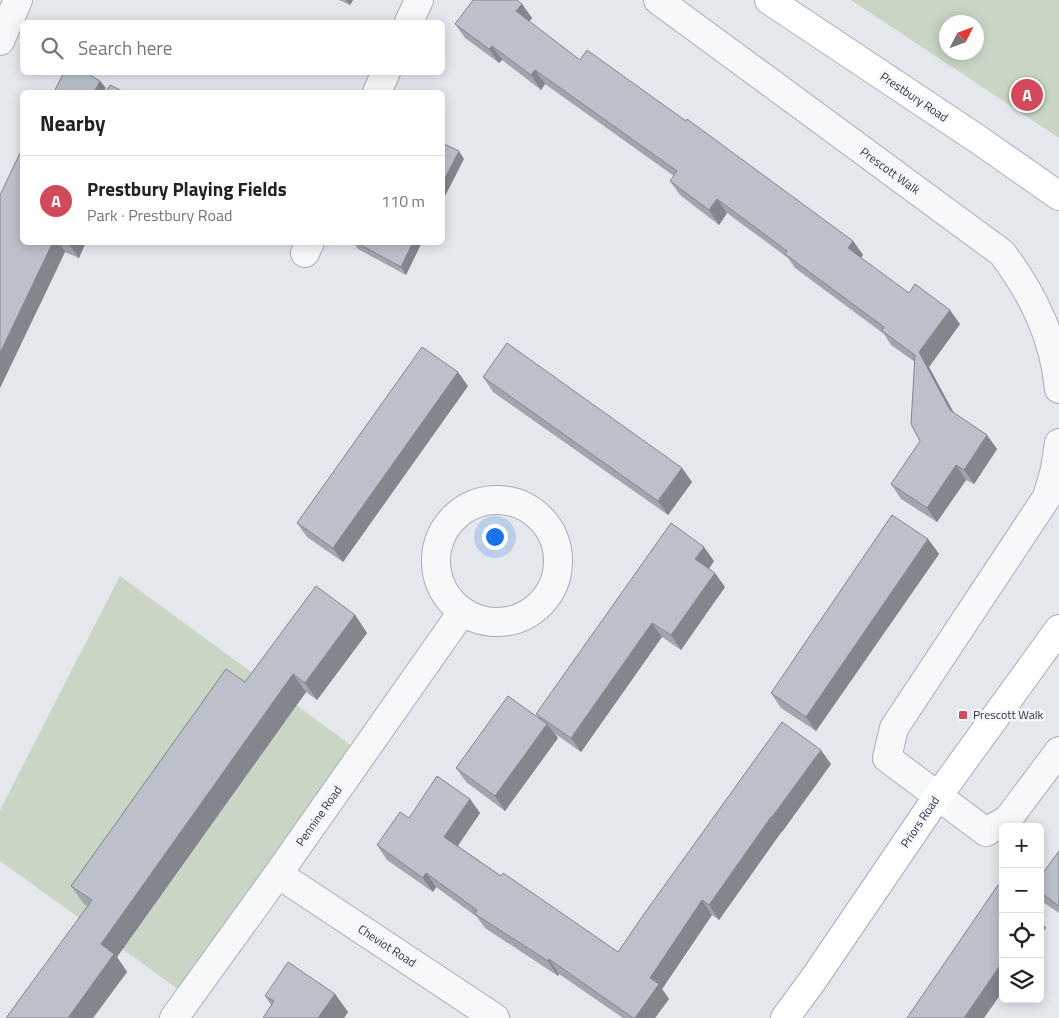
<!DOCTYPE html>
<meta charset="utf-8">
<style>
body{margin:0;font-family:"Titillium Web",sans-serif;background:#f2f2f2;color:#222}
.controls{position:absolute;right:15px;bottom:15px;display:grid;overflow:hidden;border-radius:8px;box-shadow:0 2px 12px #0003}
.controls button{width:45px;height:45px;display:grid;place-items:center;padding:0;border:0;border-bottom:1px solid #e0e0e0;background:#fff;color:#222;font:25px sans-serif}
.compass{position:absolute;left:939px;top:15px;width:45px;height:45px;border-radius:50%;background:#fff;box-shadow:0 2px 12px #0003;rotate:48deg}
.you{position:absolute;left:494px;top:536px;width:18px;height:18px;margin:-12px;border:4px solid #fff;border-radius:50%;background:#1a73e8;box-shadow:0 0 0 8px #1a73e833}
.badge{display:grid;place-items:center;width:32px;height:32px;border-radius:50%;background:#d1495b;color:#fff;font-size:16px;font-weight:700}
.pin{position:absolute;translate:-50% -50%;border:2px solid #fff;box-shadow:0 1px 5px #0006}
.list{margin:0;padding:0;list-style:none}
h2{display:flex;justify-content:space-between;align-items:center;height:65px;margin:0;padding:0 20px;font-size:21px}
h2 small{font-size:16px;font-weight:400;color:#767676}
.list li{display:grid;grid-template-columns:32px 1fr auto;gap:15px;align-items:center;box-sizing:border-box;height:90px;padding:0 20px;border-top:1px solid #e0e0e0}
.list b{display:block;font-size:19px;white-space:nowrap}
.list p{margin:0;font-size:16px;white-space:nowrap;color:#767676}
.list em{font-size:16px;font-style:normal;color:#767676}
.icon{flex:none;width:28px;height:28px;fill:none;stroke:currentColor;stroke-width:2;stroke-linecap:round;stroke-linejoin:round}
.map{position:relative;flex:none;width:1059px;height:1018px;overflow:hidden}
.search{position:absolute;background:#fff;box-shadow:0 2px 12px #0003;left:20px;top:20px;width:425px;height:55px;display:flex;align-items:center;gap:12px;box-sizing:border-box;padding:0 18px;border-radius:8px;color:#767676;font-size:19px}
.panel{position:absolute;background:#fff;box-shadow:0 2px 12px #0003;left:20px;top:90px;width:425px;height:155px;border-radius:8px}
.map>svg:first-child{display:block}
.green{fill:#c9d6c5;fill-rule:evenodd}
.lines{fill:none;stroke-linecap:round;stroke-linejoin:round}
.minor-casing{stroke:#a9aeb7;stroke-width:30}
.secondary-casing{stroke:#a9aeb7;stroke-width:30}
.minor{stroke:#f7f8fa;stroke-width:28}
.secondary{stroke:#fff;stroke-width:28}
.wall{fill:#a1a5ae}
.shaded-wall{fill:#83868d}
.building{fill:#bbc0ca;stroke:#83868d}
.poi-dot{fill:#d1495b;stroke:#f4f6f9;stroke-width:2}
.labels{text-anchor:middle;stroke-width:5;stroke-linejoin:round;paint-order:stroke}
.street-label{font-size:12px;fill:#2b3445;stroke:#f4f6f9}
.poi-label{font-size:12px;fill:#2b3445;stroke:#f4f6f9;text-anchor:start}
</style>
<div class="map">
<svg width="1059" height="1018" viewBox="0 0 1059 1018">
<rect width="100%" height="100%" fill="#e4e7ec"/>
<path class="green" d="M851 0H1059V138ZM946 22H976V52H946Z
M120 576 363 754 189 997 0 861V810Z"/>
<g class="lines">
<g class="minor-casing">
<path id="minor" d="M658 0 1002 253C1033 294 1054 337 1059 389
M409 22 419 0
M0 41 18 0
M377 92 386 72
M305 253 310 242
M1059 443 1055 469 1047 497 894 728 887 758 986 832 1008 819 1059 751
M436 561a61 61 0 1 1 122 0a61 61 0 1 1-122 0Z
M278 874 495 1018
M174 1018 278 874 462 612"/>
</g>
<g class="secondary-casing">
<path id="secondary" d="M769 0 979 140 1059 196
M785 1018 813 980 938 796 1059 629"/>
</g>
<use href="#minor" class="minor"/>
<use href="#secondary" class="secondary"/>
</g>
<path class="wall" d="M339 0H353L350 5Z
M522 4 532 18 529 21 580 60 853 241 863 255 861 258 909 293 960 324 929 367 953 413 997 449 974 484 966 480 937 522 901 499 891 484 920 441 915 362 891 345 884 334 795 268 788 258 727 213 719 225 680 195 670 181 674 176 545 84 541 90 502 60 499 63 465 38 455 24Z
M0 195 22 242H86L79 258 65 252 0 388Z
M353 242H422L406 275 358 249Z
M483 377 682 468 692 482 668 515 493 392Z
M468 386 343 562 307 537 297 523Z
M928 539 939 554 816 731 781 708 771 693Z
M714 561 709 569 725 587 705 615 681 650 662 637 581 752 554 733 558 738 505 811 466 782 456 768 539 718 536 714Z
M355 615 367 633 317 700 306 692 117 957 127 972 93 1018 87 906 84 904 71 886 245 682Z
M831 764 782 832V831L719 920 712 915 662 989 669 999 655 1018H623L559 974 558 976 485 928 477 917 436 887 433 892 387 860 377 845 409 818 470 799 480 813 458 846 501 876 618 952Z
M1059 851V913L1043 902 1040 898V877Z
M335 994 348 1012 344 1018H263L271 1005 265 996Z"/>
<path class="shaded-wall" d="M346 0H353L350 5Z
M522 4 532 18 526 26 516 11Z
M492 46 502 60 499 63 489 49Z
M535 70 545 84 541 90 531 75Z
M100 81 106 88 103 92H94Z
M459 151 464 159 442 202V184Z
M717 199 727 213 719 225 709 210Z
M853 241 863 255 858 262 848 248Z
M53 242H59L65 252 0 388V353Z
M70 242H86L79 258 69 244Z
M413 242H422L406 275 401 267Z
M950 310 960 324 929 367 960 424 950 410 919 352Z
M458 372 468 386 343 562 333 548Z
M987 435 997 449 974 484 964 470Z
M956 465 966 480 937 522 927 508Z
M682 468 692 482 668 515 658 501Z
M928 539 939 554 816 731 806 717Z
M704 547 714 561 705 574 695 559Z
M715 573 725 587 681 650 671 635Z
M355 615 367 633 317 700 305 683Z
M652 623 662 637 581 752 571 738Z
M293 674 306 692 117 957 127 972 93 1018H68L101 944Z
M547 724 558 738 505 811 495 796Z
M821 750 831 764 782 832 772 817Z
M470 799 480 813 454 851 444 837Z
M771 817 782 831 719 920 709 905Z
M426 873 436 887 433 892 423 878Z
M702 900 712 915 662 989 669 999 655 1018H635L650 978Z
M1040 919 1046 928 1040 936Z
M549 959 559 974 558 976 548 961Z
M1003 961V991L984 1018H964Z
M335 994 348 1012 344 1018H318Z"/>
<path class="building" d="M473 0H517L522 4 516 11 580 60 587 50 686 121 687 119 853 241 848 248 909 293 915 284 950 310 919 352 950 410 987 435 964 470 956 465 927 508 891 484 920 441 911 424 915 355 882 331 884 327 785 254 787 251 717 199 709 210 670 181 677 171 535 70 531 75 492 46 489 49 455 24Z
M64 72H85L100 81 94 92H54Z
M110 85 124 92H106Z
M442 143 459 151 442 184Z
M22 149V242H53L0 353V195Z
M355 242H413L401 267Z
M507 343 682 468 658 501 483 377Z
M422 347 458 372 333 548 297 523Z
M892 515 928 539 806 717 771 693Z
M671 523 704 547 695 559 715 573 671 635 652 623 571 738 536 714Z
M316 586 355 615 305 683 293 674 101 944 114 954 68 1018H6L92 900 71 886 226 669 245 682Z
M508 696 547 724 495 796 456 768Z
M782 722 821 750 772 817H771L709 905 702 900 650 978 659 984 635 1018H633L549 959 548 961 475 914 477 910 426 873 423 878 377 845 400 812 409 818 437 776 470 799 444 837 501 876 503 873 534 894 618 952 644 914Z
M1059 851V906L1040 892V877Z
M998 885 1003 889V961L964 1018H907Z
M288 962 335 994 318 1018H263L274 1001 265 996Z"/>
<rect class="poi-dot" x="958" y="710" width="10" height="10" rx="2.5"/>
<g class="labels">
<g class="street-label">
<text transform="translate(914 97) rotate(34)" y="4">Prestbury Road</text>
<text transform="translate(890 171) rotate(36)" y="4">Prescott Walk</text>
<text transform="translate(319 816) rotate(-55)" y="4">Pennine Road</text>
<text transform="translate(920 822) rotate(-56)" y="4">Priors Road</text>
<text transform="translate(387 946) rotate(33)" y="4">Cheviot Road</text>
</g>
<g class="poi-label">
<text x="973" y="719">Prescott Walk</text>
</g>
</g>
</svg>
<div class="controls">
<button>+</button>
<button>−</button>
<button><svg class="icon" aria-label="locate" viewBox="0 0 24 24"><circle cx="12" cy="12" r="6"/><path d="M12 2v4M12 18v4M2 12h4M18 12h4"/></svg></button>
<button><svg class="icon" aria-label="layers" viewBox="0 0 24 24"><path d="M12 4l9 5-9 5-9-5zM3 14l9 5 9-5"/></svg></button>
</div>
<svg class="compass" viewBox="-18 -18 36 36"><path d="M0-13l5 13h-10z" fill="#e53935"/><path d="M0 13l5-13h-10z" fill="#767676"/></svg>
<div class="you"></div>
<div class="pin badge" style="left:1027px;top:95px">A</div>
<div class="search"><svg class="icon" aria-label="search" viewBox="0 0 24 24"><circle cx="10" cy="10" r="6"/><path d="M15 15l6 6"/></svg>Search here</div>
<section class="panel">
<h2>Nearby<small></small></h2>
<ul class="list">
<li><span class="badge">A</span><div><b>Prestbury Playing Fields</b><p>Park · Prestbury Road</p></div><em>110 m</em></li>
</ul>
</section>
</div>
